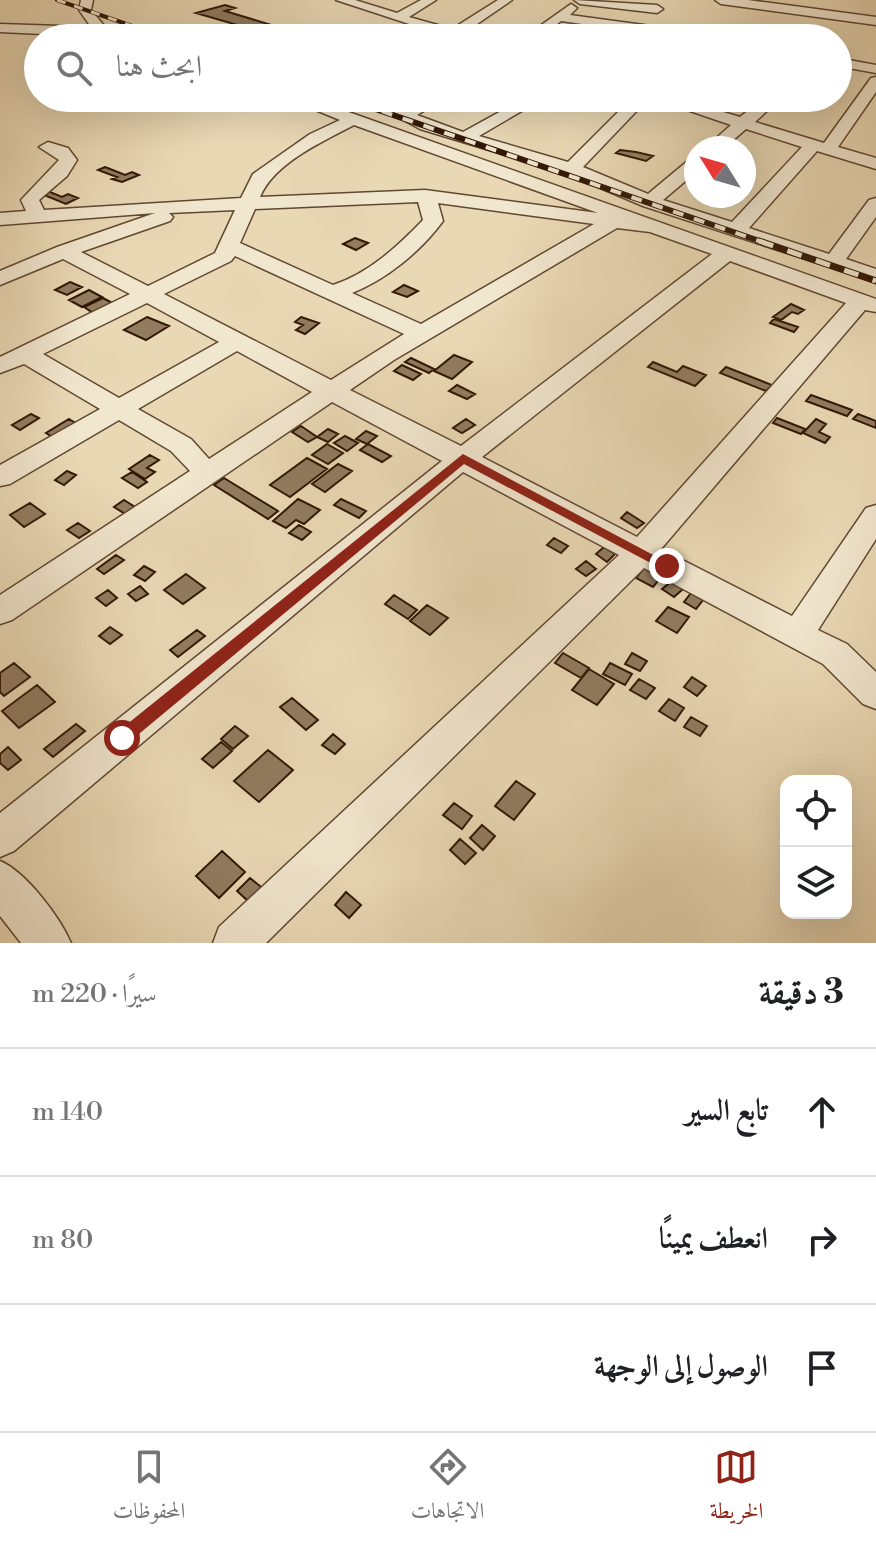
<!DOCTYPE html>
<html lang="ar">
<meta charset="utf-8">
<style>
body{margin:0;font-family:"Libre Bodoni",Amiri,serif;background:#f6f6f6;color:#202124;direction:rtl}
.controls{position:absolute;right:24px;bottom:24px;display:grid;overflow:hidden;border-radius:16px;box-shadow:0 8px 32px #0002}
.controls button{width:72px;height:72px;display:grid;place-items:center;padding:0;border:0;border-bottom:2px solid #e0e0e0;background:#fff;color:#202124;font:40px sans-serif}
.compass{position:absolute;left:684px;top:136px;width:72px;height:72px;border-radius:50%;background:#fff;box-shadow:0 8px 32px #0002;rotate:307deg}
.stop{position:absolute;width:24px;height:24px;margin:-18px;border:6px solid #8f2418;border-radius:50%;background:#fff}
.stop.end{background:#8f2418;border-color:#fff;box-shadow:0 2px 8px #0008}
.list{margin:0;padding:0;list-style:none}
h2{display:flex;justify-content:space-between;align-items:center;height:104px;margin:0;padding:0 32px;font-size:34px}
h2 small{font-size:26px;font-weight:400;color:#757577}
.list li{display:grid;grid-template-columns:52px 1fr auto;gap:24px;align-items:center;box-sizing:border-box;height:128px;padding:0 32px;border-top:2px solid #e0e0e0}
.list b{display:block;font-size:30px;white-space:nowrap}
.list em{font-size:26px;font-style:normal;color:#757577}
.icon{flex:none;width:44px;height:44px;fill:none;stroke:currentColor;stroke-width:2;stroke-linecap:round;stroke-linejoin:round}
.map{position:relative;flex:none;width:876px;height:943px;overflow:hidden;direction:ltr}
.search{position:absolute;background:#fff;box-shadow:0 8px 32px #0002;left:24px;right:24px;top:24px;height:88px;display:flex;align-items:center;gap:20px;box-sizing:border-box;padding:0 28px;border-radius:44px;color:#757577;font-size:30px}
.sheet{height:488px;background:#fff}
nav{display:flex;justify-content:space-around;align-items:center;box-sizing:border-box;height:112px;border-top:2px solid #e0e0e0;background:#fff;font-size:22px;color:#757577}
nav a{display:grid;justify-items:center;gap:4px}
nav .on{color:#8f2418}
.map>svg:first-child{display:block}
.building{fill:#917c60;stroke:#321805;stroke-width:2}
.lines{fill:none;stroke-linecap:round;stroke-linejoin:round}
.minor-casing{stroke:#604831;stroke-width:3}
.minor{fill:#f1e6ce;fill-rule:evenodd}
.rail-far2-casing{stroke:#321805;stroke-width:4}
.rail-far1-casing{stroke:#321805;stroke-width:6}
.rail-casing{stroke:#321805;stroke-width:7}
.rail-far2{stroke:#f1e6ce;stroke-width:3;stroke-dasharray:9;stroke-linecap:butt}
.rail-far1{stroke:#f1e6ce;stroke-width:4;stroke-dasharray:11;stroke-linecap:butt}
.rail{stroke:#f1e6ce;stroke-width:5;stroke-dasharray:15;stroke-linecap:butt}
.route{fill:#8f2418}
</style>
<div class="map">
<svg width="876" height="943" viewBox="0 0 876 943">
<rect width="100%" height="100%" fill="#e9d8b4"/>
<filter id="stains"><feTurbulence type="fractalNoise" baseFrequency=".0025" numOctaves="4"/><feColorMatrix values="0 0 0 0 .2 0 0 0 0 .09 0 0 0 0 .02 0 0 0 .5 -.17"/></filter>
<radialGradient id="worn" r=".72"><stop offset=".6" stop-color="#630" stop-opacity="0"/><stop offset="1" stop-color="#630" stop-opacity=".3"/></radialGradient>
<path class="building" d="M225 5 235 8 225 11 268 24 251 29 196 13Z
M620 150 636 152 653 156 646 161 616 153Z
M105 167 125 175 132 172 139 175 122 182 112 179 117 177 98 170Z
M45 190 62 197 68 194 78 198 66 204 39 193Z
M355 238 368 243 356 250 343 244Z
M70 282 82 287 67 295 55 290Z
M404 285 418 291 407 297 393 292Z
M89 290 102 297 82 307 69 300Z
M103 298 116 305 96 315 84 307Z
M791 304 804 310 798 314 792 312 781 320 773 317Z
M147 317 169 326 146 340 124 330Z
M301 317 319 323 305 334 296 330 303 325 295 322Z
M774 319 798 327 794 332 770 323Z
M454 355 472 362 452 379 434 371Z
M411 358 434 369 429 373 405 362Z
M653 362 677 372 683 366 706 375 695 386 648 367Z
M402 365 421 374 413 380 394 371Z
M726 367 772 385 766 391 720 373Z
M457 385 475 394 467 399 449 391Z
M811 395 852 410 847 416 806 401Z
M31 414 39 418 20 430 12 425Z
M858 414 876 421V428L853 419Z
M777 418 805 429 801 434 773 423Z
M69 419 77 424 54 438 46 433Z
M466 419 475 425 462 433 453 428Z
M816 419 826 424 819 432 830 437 825 443 803 433Z
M301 426 317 437 308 442 292 432Z
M328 429 338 434 328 442 317 437Z
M366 431 377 436 367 444 356 439Z
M345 436 358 443 347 451 334 443Z
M327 444 343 453 328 464 312 455Z
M368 444 391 456 382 462 360 450Z
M150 455 159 460 147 468 155 472 145 479 129 469Z
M307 458 327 469 290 497 270 485Z
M338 464 352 471 325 492 312 484Z
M67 471 76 475 64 485 55 480Z
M132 472 147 482 138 488 122 478Z
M224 478 278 511 268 519 214 485Z
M298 499 320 510 304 524 296 520 286 528 273 521Z
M341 499 366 511 359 518 334 505Z
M124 500 140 510 130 517 114 507Z
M30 503 45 514 24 527 10 515Z
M627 512 644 523 637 528 621 518Z
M78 523 90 531 79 538 67 530Z
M299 525 311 532 302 540 289 533Z
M554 538 568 546 561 553 547 545Z
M604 547 615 554 607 562 596 554Z
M116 555 124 560 104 574 97 569Z
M586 561 596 569 586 576 576 569Z
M144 566 155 572 145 581 134 575Z
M644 568 661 577 653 587 636 578Z
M186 574 205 588 183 604 164 590Z
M672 581 683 589 674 597 662 589Z
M140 586 148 594 136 601 128 594Z
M108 590 117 598 106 606 96 598Z
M691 593 703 600 696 609 684 602Z
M394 595 417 610 408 619 385 604Z
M427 605 448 618 430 635 410 621Z
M668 607 689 617 677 633 656 621Z
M110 627 122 635 110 644 99 636Z
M197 630 205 636 178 657 170 650Z
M563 653 589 668 581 678 555 663Z
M632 653 647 661 640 671 625 664Z
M14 663 30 677 4 696 0 692V673Z
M610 663 632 674 625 685 603 674Z
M589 669 614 684 597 705 572 690Z
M692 677 706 686 697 696 684 687Z
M639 679 655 688 646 699 630 690Z
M37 685 55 702 19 728 2 711Z
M292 698 318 720 306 730 280 707Z
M669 699 684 708 675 721 659 711Z
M691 717 707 726 700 736 684 727Z
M76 724 85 731 53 757 44 749Z
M235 726 248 736 233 749 221 739Z
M333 734 345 744 335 754 322 745Z
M221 742 232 751 213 768 202 759Z
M8 747 21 760 8 770 0 763V754Z
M268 750 293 770 259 802 234 781Z
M516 781 535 794 514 820 495 806Z
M454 803 472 816 462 829 443 815Z
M482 825 495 836 483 850 470 838Z
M460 839 476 853 465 864 450 850Z
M222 851 245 872 219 898 196 876Z
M250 878 276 899 262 914 237 891Z
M346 892 361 905 349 918 335 905Z"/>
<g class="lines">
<g class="minor-casing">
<path id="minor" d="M81 0H93L91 10 106 28 128 38 0 32V24L91 27 79 10Z
M336 0H355L397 13 421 0H436L409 17 452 29 498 0H512L464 33 473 38H452Z
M574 0 657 5 663 9 657 13 580 4Z
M715 0H748L876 17V25L721 4Z
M571 4 577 8 570 15 710 34 717 38H681L561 21 539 38H523Z
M838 58 876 65V73L838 66Z
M876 77V92L838 147 876 158V169L817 151 749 228 829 254 869 200 876 198V217L846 259 876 269V282L643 206 565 173 420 129 363 98H383L405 109 426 98H445L417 115 463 132 525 98H544L479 136 568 162 632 98H649L583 167 648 194 690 159 696 158V172L663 200 732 222 802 147 746 129 724 148H705L731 125 652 98H676L740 117 764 98H781L755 122 824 143 871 78Z
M286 98H309L876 299V312L865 310 661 549 792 616 866 508 876 505V539L818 630 847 644 876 672V709L863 704 823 664 644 568 266 943H213L219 927 619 555 463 472 14 851 0 857V813L442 461 332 402 12 620 0 624V595L190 471 171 451 119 420 10 484 0 486V465L100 409 24 364 0 373V357L130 294 63 259 0 285V271L57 247 155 213 0 225V213L26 211 21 200 59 160 39 147 48 142 68 148 77 160 67 176 39 200 44 210 241 198 253 174 310 134 340 120ZM354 125 598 213 425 190 260 197C274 163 322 142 354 125ZM418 202 423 220C397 247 369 273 333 285L240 243 255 209ZM438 203 594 224 421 324 352 293C387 279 420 252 443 221ZM235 210 215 253 148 286 81 252 170 221 173 217 169 213ZM617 228 650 232 712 254 461 446 350 390 394 360ZM235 256 404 334 331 380 164 294 231 261ZM730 261 846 303 637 537 482 457ZM147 303 219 342 119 398 43 354ZM237 351 312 392 209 459 191 439 138 409Z
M0 861C26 872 60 917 71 943H21L0 916Z"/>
</g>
<use href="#minor" class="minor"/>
<g class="rail-far2-casing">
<path id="rail-far2" d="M57 0 167 38
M342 98 367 106"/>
</g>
<g class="rail-far1-casing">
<path id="rail-far1" d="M361 104 765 243"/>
</g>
<g class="rail-casing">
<path id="rail" d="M759 241 876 281"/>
</g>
<use href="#rail-far2" class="rail-far2"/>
<use href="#rail-far1" class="rail-far1"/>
<use href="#rail" class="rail"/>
</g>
<path class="route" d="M463 454 674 566 667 571 662 569 464 464 128 743H116L113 738 116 733Z"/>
<rect width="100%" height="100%" filter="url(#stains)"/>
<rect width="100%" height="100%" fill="url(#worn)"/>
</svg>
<div class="controls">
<button><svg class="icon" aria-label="locate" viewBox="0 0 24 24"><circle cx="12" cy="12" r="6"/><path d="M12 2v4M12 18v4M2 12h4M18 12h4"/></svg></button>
<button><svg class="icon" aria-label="layers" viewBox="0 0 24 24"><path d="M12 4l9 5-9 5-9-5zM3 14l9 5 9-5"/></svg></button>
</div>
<svg class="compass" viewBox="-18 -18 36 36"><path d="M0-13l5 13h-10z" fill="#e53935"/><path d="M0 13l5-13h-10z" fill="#757577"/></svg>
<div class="stop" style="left:122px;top:738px"></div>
<div class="stop end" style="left:667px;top:566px"></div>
<div class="search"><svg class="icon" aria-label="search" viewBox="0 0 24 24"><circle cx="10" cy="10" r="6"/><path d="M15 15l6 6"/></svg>ابحث هنا</div>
</div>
<section class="sheet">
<h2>3 دقيقة<small>سيرًا · 220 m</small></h2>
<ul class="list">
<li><svg class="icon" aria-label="ahead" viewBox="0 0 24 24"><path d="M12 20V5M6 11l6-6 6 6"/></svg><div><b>تابع السير</b></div><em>140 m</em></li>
<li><svg class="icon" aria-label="right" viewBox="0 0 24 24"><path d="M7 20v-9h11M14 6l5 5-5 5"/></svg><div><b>انعطف يمينًا</b></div><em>80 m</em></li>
<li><svg class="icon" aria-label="arrive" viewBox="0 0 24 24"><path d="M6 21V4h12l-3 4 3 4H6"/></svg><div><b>الوصول إلى الوجهة</b></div></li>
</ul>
</section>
<nav>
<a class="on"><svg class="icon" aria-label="map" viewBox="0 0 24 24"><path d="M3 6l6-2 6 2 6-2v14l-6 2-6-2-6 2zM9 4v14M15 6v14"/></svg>الخريطة</a>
<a><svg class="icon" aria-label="directions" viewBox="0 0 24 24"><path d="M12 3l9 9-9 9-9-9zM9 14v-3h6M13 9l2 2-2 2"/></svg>الاتجاهات</a>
<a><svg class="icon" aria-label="saved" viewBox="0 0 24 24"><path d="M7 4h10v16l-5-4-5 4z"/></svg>المحفوظات</a>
</nav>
